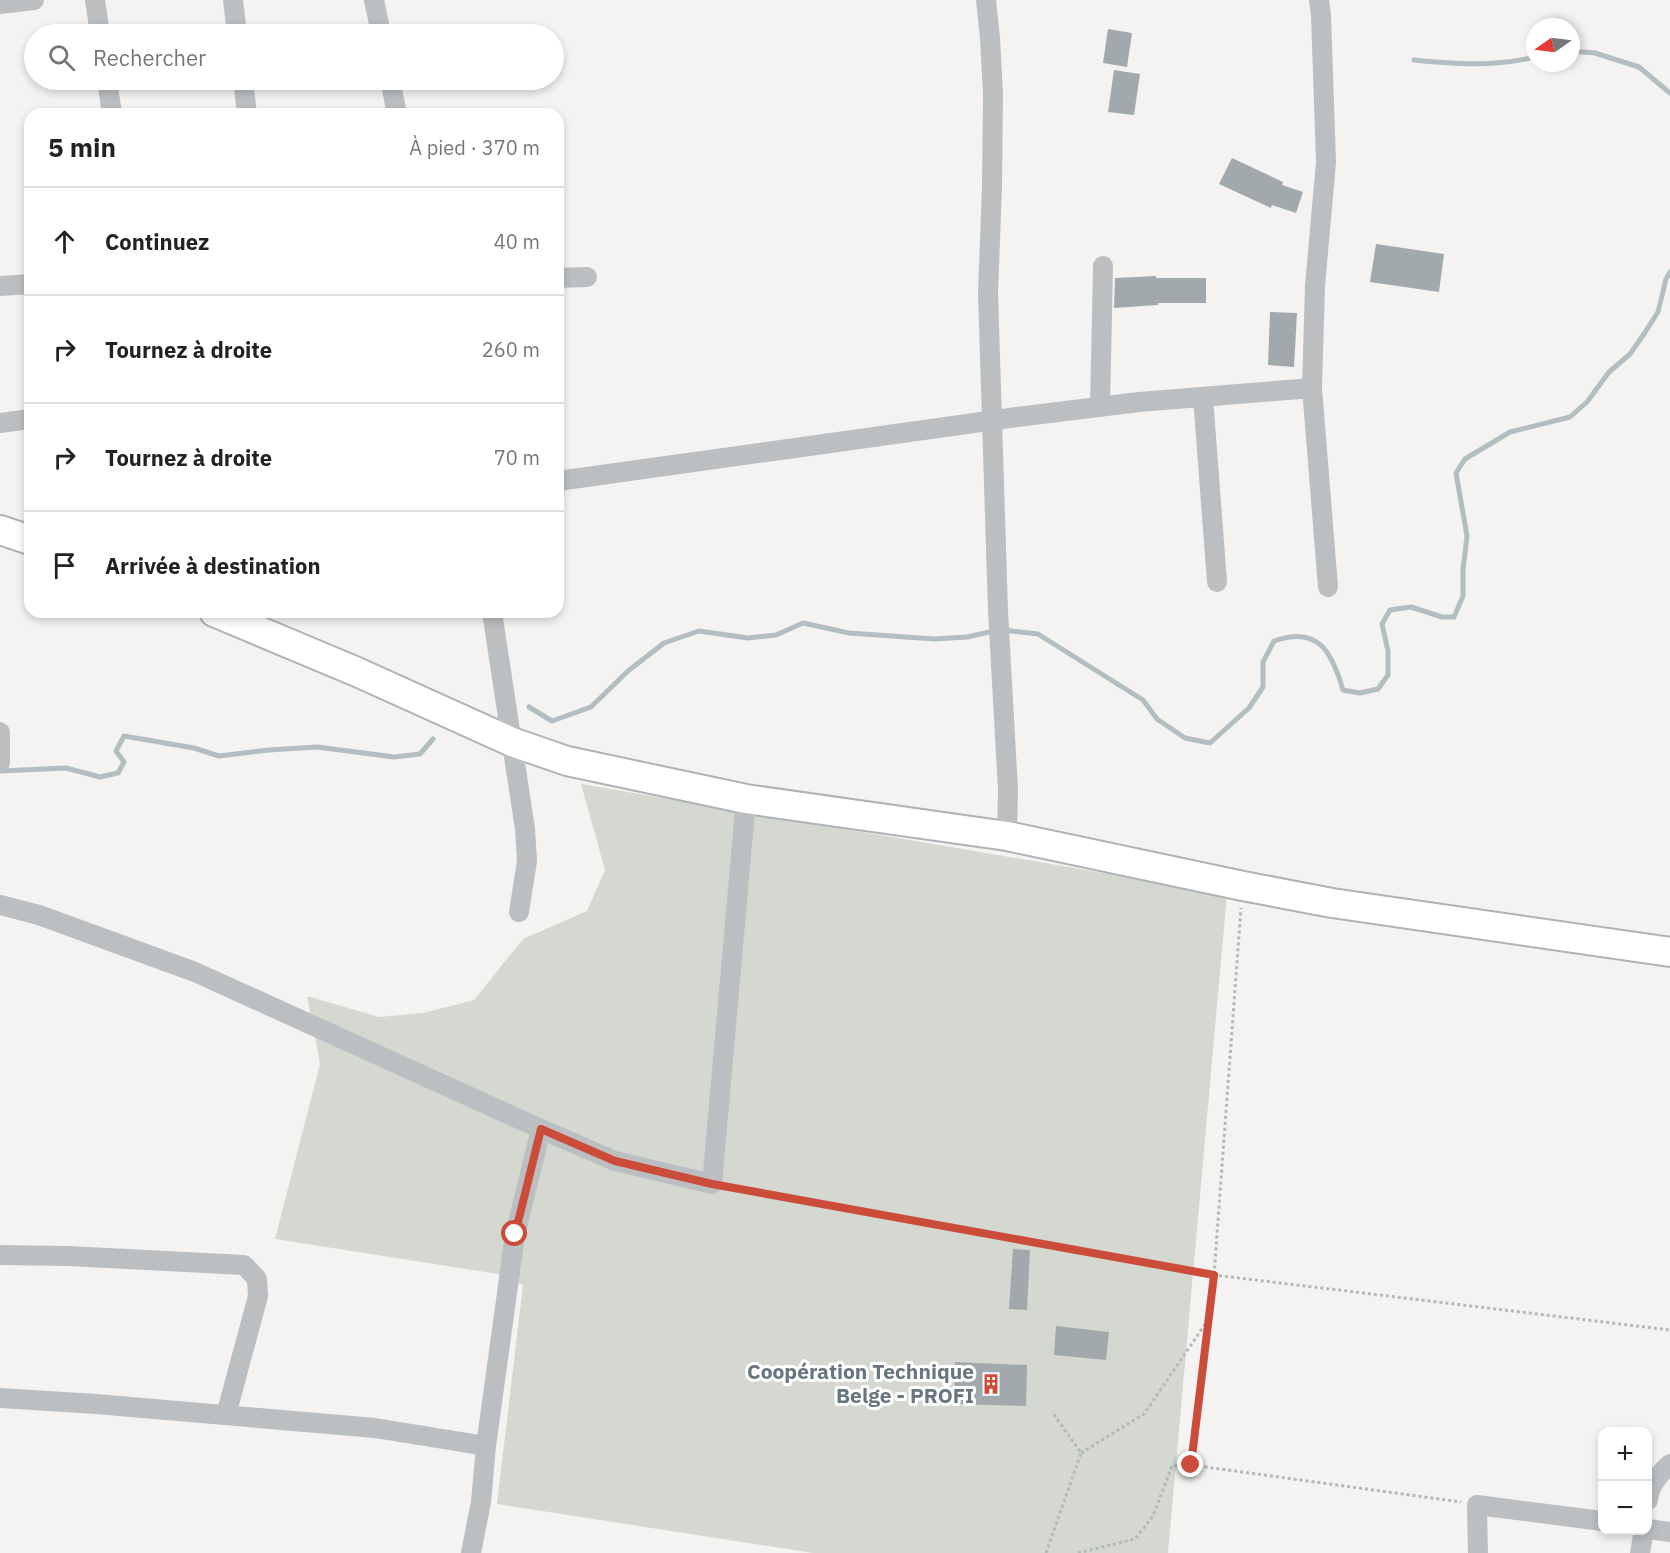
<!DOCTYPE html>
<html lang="fr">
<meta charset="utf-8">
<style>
body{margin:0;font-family:"IBM Plex Sans",sans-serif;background:#f2f2f2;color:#222}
.controls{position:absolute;right:18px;bottom:18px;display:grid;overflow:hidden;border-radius:12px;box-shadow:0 3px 9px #0003}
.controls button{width:54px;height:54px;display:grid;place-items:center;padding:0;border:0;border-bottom:2px solid #e0e0e0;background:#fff;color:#222;font:30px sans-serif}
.compass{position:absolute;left:1526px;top:18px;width:54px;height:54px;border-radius:50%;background:#fff;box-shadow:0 3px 9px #0003;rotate:256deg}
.stop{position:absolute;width:18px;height:18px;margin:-14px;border:4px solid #cb4c39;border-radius:50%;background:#fff}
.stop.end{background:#cb4c39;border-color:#fff;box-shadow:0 2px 6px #0008}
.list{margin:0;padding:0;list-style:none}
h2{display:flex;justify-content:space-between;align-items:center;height:78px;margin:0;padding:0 24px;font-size:26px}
h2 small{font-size:20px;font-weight:400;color:#767676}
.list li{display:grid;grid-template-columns:39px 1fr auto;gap:18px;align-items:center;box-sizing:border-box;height:108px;padding:0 24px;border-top:2px solid #e0e0e0}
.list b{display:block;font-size:22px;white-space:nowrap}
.list em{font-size:20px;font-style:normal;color:#767676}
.icon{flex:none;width:33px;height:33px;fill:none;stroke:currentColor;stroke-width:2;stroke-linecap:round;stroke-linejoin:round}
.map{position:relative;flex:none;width:1670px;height:1553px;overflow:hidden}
.search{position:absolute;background:#fff;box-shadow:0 3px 9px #0003;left:24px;top:24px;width:540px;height:66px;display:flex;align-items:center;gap:15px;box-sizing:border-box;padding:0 21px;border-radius:33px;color:#767676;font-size:22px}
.panel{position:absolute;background:#fff;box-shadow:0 3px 9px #0003;left:24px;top:108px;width:540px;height:510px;border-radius:18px}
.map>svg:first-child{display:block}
.green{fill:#d4d8d0}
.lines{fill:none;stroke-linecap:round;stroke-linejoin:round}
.stream{stroke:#b2bec1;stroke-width:5}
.building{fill:#a1a9ad}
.secondary-casing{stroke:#aeb3b6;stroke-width:32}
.path{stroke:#b5b8ba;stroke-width:3;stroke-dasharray:3 3;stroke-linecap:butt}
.street{stroke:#bbbfc2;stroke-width:20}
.secondary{stroke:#fff;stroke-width:28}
.route{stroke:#cb4c39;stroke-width:8}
.labels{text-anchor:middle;stroke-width:6;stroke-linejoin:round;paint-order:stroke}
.poi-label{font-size:21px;font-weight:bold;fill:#67767e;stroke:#fff;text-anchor:end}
</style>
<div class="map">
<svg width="1670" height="1553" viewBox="0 0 1670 1553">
<rect width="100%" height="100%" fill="#f4f3f1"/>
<path class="green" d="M581 784 1227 894 1168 1553H813L497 1504 523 1285 498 1274 275 1239 320 1064 307 996 379 1017 423 1013 474 1000 523 939 587 911 605 870Z"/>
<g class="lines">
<path class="stream" d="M1571 51 1595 53 1639 67 1670 93
M1414 60C1454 64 1495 67 1535 57
M1003 630 1038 634 1143 700 1157 719 1185 738 1210 743 1249 708 1263 687V662L1274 641C1318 625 1332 652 1343 690L1360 693 1378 689 1388 675V651L1382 624 1390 610 1411 607 1442 617H1454L1463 596V570L1467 536 1456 473 1465 459 1510 432 1570 417 1587 402 1609 372 1630 354 1644 334 1658 312 1666 279 1670 272
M529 707 552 721 591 707 628 671 664 643 699 631 748 638 776 635 803 623 849 633 934 639 967 637 994 631
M0 771 66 768 100 777 118 773 124 762 116 751 124 736 194 748 219 756 269 750 317 747 394 757 420 754 433 739"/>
</g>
<path class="building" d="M1108 29 1132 33 1127 67 1103 63Z
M1114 70 1140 74 1134 115 1108 112Z
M1232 158 1283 182 1282 185 1303 192 1296 213 1272 205 1271 208 1219 184Z
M1376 244 1444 254 1439 292 1370 282Z
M1156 276V278H1206V303H1158V305L1114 308 1115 278Z
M1270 312 1297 313 1294 367 1268 365Z
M1013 1249 1030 1250 1027 1310 1009 1309Z
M1056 1326 1109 1332 1106 1360 1054 1355Z
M955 1362 1027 1365 1026 1406 954 1404Z"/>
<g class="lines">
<g class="secondary-casing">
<path id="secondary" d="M0 530 30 540
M214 612 357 672 512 742 567 761 746 799 1007 836 1243 886 1332 903 1670 952"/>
</g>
<path class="path" d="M729 1187 1214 1275 1670 1330
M1081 1453 1144 1414 1208 1320
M1191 1465 1214 1275 1241 908
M1046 1553 1081 1453 1052 1412
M1078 1553 1135 1539 1153 1516 1172 1466 1191 1465 1461 1502"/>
<path class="street" d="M95 0 100 34
M233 0 237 34
M374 0 381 34
M986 0 990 38 993 94 992 187 988 293 998 611 1008 790 1007 836
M0 4 34 0
M107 80 112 114
M243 80 247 114
M390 80 397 114
M558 278 587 277
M0 286 30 284
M1312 388 1328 587
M1203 397 1217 582
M1100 406 1103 266
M0 423 30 419
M558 481 1017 417 1139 402 1312 388 1315 286 1326 162 1321 15 1319 0
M492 612 525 829 527 861 519 912
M0 732V763
M0 905 39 915 195 972 541 1129 515 1235 486 1446 481 1502 471 1553
M541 1129 615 1161 712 1184 746 799
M0 1255 68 1256 244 1265 257 1279 258 1296 226 1415
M0 1398 96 1404 375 1428 486 1446
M1648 1500C1649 1486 1659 1474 1670 1464
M1648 1529 1670 1532
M1478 1553 1477 1505 1602 1521
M1640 1553 1644 1530"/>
<use href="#secondary" class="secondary"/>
</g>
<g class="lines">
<path class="route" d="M515 1234 541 1129 615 1161 712 1184 1214 1275 1191 1465"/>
</g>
<defs>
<g id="building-bare" transform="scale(1.62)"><path d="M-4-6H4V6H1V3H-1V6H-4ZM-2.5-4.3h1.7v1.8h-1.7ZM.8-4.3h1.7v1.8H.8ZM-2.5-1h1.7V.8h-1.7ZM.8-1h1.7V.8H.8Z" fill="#cb4c39" stroke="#fff" stroke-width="2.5" paint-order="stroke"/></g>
</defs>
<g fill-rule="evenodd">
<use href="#building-bare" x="991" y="1384"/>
</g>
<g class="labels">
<g class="poi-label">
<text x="974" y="1379">Coopération Technique<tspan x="974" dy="24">Belge - PROFI</tspan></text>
</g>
</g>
</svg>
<div class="controls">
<button>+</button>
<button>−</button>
</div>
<svg class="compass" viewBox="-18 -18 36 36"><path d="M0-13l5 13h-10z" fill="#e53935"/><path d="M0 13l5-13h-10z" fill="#767676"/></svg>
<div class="stop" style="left:515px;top:1234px"></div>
<div class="stop end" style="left:1191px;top:1465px"></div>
<div class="search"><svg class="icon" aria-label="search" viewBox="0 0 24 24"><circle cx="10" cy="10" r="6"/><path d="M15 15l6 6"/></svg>Rechercher</div>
<section class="panel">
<h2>5 min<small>À pied · 370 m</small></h2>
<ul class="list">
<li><svg class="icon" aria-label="ahead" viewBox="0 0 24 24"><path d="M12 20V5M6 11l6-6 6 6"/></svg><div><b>Continuez</b></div><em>40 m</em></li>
<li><svg class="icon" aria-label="right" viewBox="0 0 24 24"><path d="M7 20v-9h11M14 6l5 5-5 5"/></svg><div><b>Tournez à droite</b></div><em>260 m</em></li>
<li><svg class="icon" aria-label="right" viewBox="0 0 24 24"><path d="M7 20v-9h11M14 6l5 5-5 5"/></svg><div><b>Tournez à droite</b></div><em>70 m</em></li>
<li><svg class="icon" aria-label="arrive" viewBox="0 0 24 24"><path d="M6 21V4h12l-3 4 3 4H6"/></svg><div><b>Arrivée à destination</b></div></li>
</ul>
</section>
</div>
